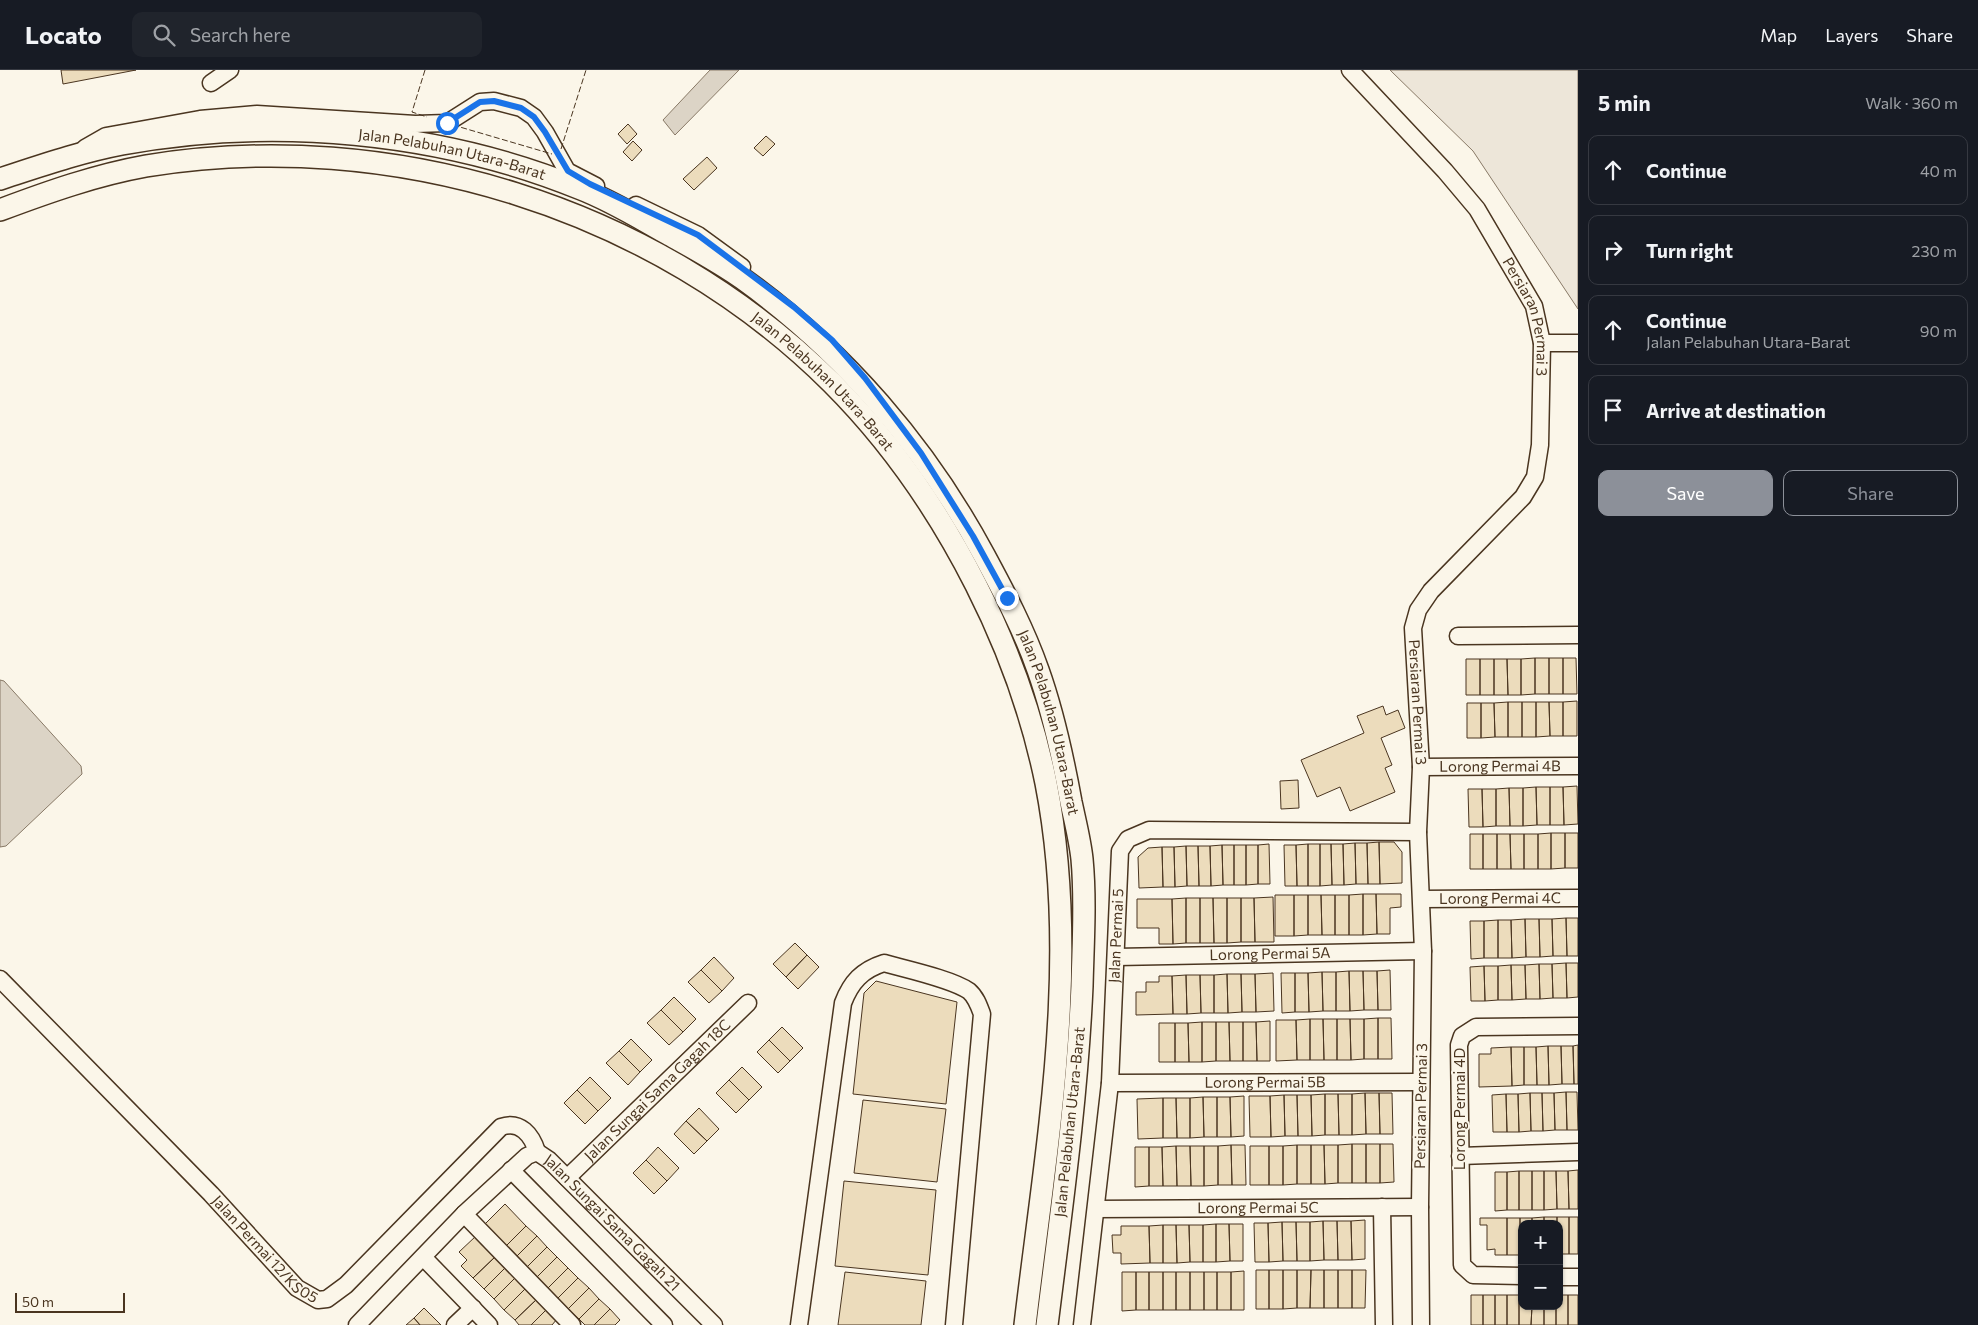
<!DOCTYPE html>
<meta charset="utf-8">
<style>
body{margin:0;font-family:Commissioner,sans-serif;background:#20242c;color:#f1f3f6}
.controls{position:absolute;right:15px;bottom:15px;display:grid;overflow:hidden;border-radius:10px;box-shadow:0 1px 4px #0004}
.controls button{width:45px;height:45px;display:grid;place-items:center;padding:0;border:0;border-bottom:1px solid #363941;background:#171b24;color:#f1f3f6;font:25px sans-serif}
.scale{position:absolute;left:15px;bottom:12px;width:110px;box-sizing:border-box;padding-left:5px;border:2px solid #4a3520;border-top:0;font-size:14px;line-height:18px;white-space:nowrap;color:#4a3520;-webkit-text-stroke:4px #fbf6e9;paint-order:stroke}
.stop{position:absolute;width:15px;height:15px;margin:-11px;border:4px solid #1a73e8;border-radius:50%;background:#fff}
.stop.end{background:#1a73e8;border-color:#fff;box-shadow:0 1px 5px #0008}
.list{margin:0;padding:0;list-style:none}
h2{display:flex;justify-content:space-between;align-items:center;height:65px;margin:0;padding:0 20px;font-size:21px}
h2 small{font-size:16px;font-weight:400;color:#9ea1a6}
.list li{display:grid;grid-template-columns:32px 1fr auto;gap:15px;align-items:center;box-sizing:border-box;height:70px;margin:0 10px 10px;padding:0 10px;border:1px solid #363941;border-radius:10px}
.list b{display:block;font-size:19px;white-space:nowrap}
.list p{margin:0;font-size:16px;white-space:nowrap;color:#9ea1a6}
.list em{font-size:16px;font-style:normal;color:#9ea1a6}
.actions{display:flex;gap:10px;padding:15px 20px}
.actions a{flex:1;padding:11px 0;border:1px solid #8c9099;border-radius:10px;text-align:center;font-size:18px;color:#8c9099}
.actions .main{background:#8c9099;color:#fff}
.icon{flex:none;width:28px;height:28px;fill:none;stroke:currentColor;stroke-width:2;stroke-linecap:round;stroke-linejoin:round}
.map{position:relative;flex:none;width:1578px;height:1255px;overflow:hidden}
header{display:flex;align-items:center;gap:30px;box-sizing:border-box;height:70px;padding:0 25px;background:#171b24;border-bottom:1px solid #363941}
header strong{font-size:24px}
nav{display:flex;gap:28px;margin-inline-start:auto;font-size:18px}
.search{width:350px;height:45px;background:#20242c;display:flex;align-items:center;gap:12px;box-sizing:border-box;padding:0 18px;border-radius:10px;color:#9ea1a6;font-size:19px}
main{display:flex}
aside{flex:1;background:#171b24}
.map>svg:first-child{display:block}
.green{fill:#ede6d9;stroke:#887966}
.water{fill:#dcd4c6;stroke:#887966}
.building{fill:#ecdcbc;stroke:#4a3520}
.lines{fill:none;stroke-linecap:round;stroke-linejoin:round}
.minor-casing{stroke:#4a3520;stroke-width:19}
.major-casing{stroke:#4a3520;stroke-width:24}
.minor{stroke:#fbf6e9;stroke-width:16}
.major{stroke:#fbf6e9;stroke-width:21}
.fence{stroke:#4a3520;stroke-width:1;stroke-dasharray:6 2.5;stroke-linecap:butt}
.route{stroke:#1a73e8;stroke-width:6}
.labels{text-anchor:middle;stroke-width:4;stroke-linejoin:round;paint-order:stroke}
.street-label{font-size:15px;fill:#4a3520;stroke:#fbf6e9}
</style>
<header>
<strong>Locato</strong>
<div class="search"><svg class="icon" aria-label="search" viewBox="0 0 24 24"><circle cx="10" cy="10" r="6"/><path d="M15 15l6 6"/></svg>Search here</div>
<nav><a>Map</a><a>Layers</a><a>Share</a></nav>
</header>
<main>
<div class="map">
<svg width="1578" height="1255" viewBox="0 0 1578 1255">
<rect width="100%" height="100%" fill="#fbf6e9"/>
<path class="green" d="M1390 0H1578V239L1473 81Z"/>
<path class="water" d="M710 0H739L675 65 663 50Z
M0 610 4 611 81 696 82 704 6 776 0 777Z"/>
<path class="building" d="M61 0H136L63 14Z
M628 54 637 64 627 74 618 64Z
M766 66 775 74 763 86 754 78Z
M633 71 642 80 632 91 623 82Z
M707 87 717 98 694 120 683 109Z
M1535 588H1549V624H1535Z
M1535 588V624L1521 625V589Z
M1549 588H1563V624H1549Z
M1563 588H1576L1577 624H1563Z
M1466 589H1480V625H1466Z
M1480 589H1494V625H1480Z
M1494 589H1507L1508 625H1494Z
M1507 589H1521V625H1508Z
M1577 631V666H1563V632Z
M1508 632V667H1495L1494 633Z
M1508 632H1522V667H1508Z
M1522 632H1536V667H1522Z
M1536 632H1549L1550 666 1536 667Z
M1549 632H1563V666H1550Z
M1467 633H1481V668H1467Z
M1481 633H1494L1495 667 1481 668Z
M1383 636 1386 645 1398 640 1405 658 1381 668 1392 695 1385 698 1395 722 1350 741 1340 717 1317 727 1301 690 1364 663 1357 646Z
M1298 710 1299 738 1281 739 1280 711Z
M1577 716 1578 754 1564 755 1563 717Z
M1536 717H1550V755H1537Z
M1536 717 1537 755 1523 756V718Z
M1550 717H1563L1564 755H1550Z
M1509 718H1523V756H1510Z
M1509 718 1510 756H1496V719Z
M1468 719H1482L1483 757H1469Z
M1482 719H1496V756L1483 757Z
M1551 763V799H1538V764Z
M1551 763H1565V798L1551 799Z
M1565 763H1578V798H1565Z
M1470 764H1483V799H1470Z
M1483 764H1497V799H1483Z
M1497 764H1510L1511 799H1497Z
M1510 764H1524V799H1511Z
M1524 764H1538V799H1524Z
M1379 772H1394L1402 782V813L1380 814Z
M1379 772 1380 814H1368L1367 773Z
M1355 773 1356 814 1344 815 1343 774Z
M1355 773H1367L1368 814H1356Z
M1269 774 1270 814H1258V775Z
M1308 774V816H1297L1296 775Z
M1308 774H1320V816H1308Z
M1320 774H1331L1332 815 1320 816Z
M1331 774H1343L1344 815H1332Z
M1222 775 1223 815 1211 816 1210 776Z
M1222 775H1234V815H1223Z
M1234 775H1246V815H1234Z
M1246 775H1258V814L1246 815Z
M1284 775H1296L1297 816H1285Z
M1186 776 1187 816 1175 817 1174 777Z
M1186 776H1198L1199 816H1187Z
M1198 776H1210L1211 816H1199Z
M1162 777 1163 817 1139 818 1138 787 1148 778Z
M1162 777H1174L1175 817H1163Z
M1363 824V865H1349V825Z
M1363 824H1376L1377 864 1363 865Z
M1376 824H1401V837L1390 838V864H1377Z
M1275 825H1294V866H1275Z
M1294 825H1308V865L1294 866Z
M1308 825H1321L1322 865H1308Z
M1321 825H1335V865H1322Z
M1335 825H1349V865H1335Z
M1273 827 1274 872H1255L1254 828Z
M1186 828V873L1173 874 1172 829Z
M1186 828H1200V873H1186Z
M1200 828H1213L1214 873H1200Z
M1213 828H1227V873H1214Z
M1227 828H1241V872L1227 873Z
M1241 828H1254L1255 872H1241Z
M1137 829H1172L1173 874H1159V858H1137Z
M1566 848H1578V886H1567Z
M1566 848 1567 886H1553L1552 849Z
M1525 849H1539L1540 887H1526Z
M1525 849 1526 887 1512 888 1511 850Z
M1539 849H1552L1553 886 1540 887Z
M1498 850H1511L1512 888H1498Z
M1498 850V888H1484V851Z
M1470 851H1484V888L1471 889Z
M795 873 807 885 786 907 773 894Z
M807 885 819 897 798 919 786 907Z
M714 887 734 908 722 921 701 900Z
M1566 893 1567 928H1553L1552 894Z
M1566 893H1578V927L1567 928Z
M1539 894 1540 929H1526L1525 895Z
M1539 894H1552L1553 928 1540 929Z
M1511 895 1512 930H1498V896Z
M1511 895H1525L1526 929 1512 930Z
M1484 896 1485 931H1471L1470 897Z
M1484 896H1498V930L1485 931Z
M701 900 722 921 709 933 688 912Z
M1390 900 1391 940H1378L1377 901Z
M1349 901 1350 941H1336V902Z
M1349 901H1363L1364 940 1350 941Z
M1363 901H1377L1378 940H1364Z
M1322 902 1323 941 1309 942 1308 903Z
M1322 902H1336V941H1323Z
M1273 903 1274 941 1256 942 1255 904Z
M1281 903H1295V942L1282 943Z
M1295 903H1308L1309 942H1295Z
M1227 904 1228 943H1214V905Z
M1227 904H1241L1242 942 1228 943Z
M1241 904H1255L1256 942H1242Z
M1186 905 1187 944H1173L1172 906Z
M1186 905H1200L1201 943 1187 944Z
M1200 905H1214V943H1201Z
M1159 906H1172L1173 944 1136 945V922H1146V912H1159Z
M876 911 957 932 946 1034 853 1024 864 923Z
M674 927 696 949 683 962 661 940Z
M661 940 683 962 669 975 647 953Z
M1378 948H1391L1392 989H1378Z
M1378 948V989H1364V949Z
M1310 949V990H1297L1296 950Z
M1310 949H1323L1324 990H1310Z
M1323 949H1337V990H1324Z
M1337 949H1350L1351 990H1337Z
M1350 949H1364V989L1351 990Z
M1276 950H1296L1297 990 1276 991Z
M1270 951V991H1257L1256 952Z
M1202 952V992H1189L1188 953Z
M1202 952H1216V991L1202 992Z
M1216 952H1229L1230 991H1216Z
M1229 952H1243V991H1230Z
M1243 952H1256L1257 991H1243Z
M1159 953H1175V992H1159Z
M1175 953H1188L1189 992H1175Z
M782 957 803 978 790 991 769 970Z
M631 969 652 990 640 1002 619 981Z
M769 970 790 991 778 1003 757 982Z
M1578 975V1014H1574L1573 976Z
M1548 976 1549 1015H1537L1536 977Z
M1548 976H1561L1562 1014 1549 1015Z
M1561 976H1573L1574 1014H1562Z
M1511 977 1512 1016 1479 1017V984H1491V978Z
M1511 977H1524V1015L1512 1016Z
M1524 977H1536L1537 1015H1524Z
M619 981 640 1002 628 1015 606 993Z
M742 997 762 1017 749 1030 729 1010Z
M590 1007 611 1028 598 1041 577 1020Z
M729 1010 749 1030 736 1043 716 1023Z
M577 1020 598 1041 585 1054 564 1033Z
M1566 1022 1567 1060H1555L1554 1023Z
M1566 1022H1577L1578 1060H1567Z
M1365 1023 1366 1064 1352 1065V1024Z
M1365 1023H1379L1380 1064H1366Z
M1379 1023H1392L1393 1064H1380Z
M1530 1023 1531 1061 1519 1062 1518 1024Z
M1530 1023H1542L1543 1061H1531Z
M1542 1023H1554L1555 1060 1543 1061Z
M1325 1024V1065L1312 1066 1311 1025Z
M1325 1024H1338L1339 1065H1325Z
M1338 1024H1352V1065H1339Z
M1506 1024 1507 1062H1493L1492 1025Z
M1506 1024H1518L1519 1062H1507Z
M1284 1025 1285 1066 1271 1067 1270 1026Z
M1284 1025H1297L1298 1066H1285Z
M1297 1025H1311L1312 1066H1298Z
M1244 1026V1066L1231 1067 1230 1027Z
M1249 1026H1270L1271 1067H1250Z
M1203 1027 1204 1067 1190 1068V1028Z
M1203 1027H1217V1067H1204Z
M1217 1027H1230L1231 1067H1217Z
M1163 1028V1068L1138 1069 1137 1029Z
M1163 1028H1176L1177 1068H1163Z
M1176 1028H1190V1068H1177Z
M863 1030 946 1039 937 1112 854 1103Z
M699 1038 719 1059 707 1071 686 1051Z
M686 1051 707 1071 694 1084 674 1064Z
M1352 1074V1113H1338V1075Z
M1352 1074H1366V1113H1352Z
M1366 1074H1380V1113H1366Z
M1380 1074H1393L1394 1112 1380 1113Z
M1231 1075 1232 1115H1218V1076Z
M1231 1075H1245L1246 1115H1232Z
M1297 1075V1114L1283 1115V1076Z
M1297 1075H1311V1114H1297Z
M1311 1075H1324L1325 1114H1311Z
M1324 1075H1338V1113L1325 1114Z
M1176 1076 1177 1116H1163L1162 1077Z
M1176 1076H1190L1191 1116H1177Z
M1190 1076H1204V1116H1191Z
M1204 1076H1218V1115L1204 1116Z
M1250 1076H1269V1115H1250Z
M1269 1076H1283V1115H1269Z
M658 1077 679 1098 667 1111 646 1090Z
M1135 1077H1149V1116L1135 1117Z
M1149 1077H1162L1163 1116H1149Z
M646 1090 667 1111 654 1124 633 1103Z
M1578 1100V1139H1569L1568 1101Z
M1519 1101V1140H1507V1102Z
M1519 1101H1532V1140H1519Z
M1532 1101H1544V1140H1532Z
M1544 1101H1556L1557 1139 1544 1140Z
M1556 1101H1568L1569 1139H1557Z
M1495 1102H1507V1140L1495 1141Z
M844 1111 936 1120 928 1205 835 1196Z
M505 1134 526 1156 506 1176 484 1155Z
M1544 1147V1154H1532V1148Z
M1544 1147H1557V1154H1544Z
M1557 1147H1569V1184H1559V1154H1557Z
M1569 1147H1578V1184H1569Z
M1480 1148H1507V1185H1495V1179L1487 1180V1155H1480Z
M1507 1148H1520V1185H1507Z
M1520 1148H1532V1154H1522V1185H1520Z
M1365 1150V1189L1352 1190 1351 1151Z
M1323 1151 1324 1190 1310 1191V1152Z
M1323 1151H1337L1338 1190H1324Z
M1337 1151H1351L1352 1190H1338Z
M1282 1152 1283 1191 1269 1192 1268 1153Z
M1282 1152H1296L1297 1191H1283Z
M1296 1152H1310V1191H1297Z
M1254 1153H1268L1269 1192H1255Z
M1216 1154V1192H1203V1155Z
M1216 1154H1229L1230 1191 1216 1192Z
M1229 1154H1243V1191H1230Z
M1163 1155V1193H1150L1149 1156Z
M1163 1155H1176L1177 1193H1163Z
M1176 1155H1189L1190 1192 1177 1193Z
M1189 1155H1203V1192H1190Z
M526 1156 537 1166 516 1187 506 1176Z
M1121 1156H1149L1150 1193 1121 1194V1183H1113L1112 1165H1121Z
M476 1166 496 1186 473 1208 461 1196 467 1190 459 1182Z
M537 1166 547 1177 527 1197 516 1187Z
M547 1177 557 1187 537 1207 527 1197Z
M496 1186 506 1197 484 1219 473 1208Z
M557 1187 568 1198 548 1218 537 1207Z
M506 1197 516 1207 494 1229 484 1219Z
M568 1198 578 1208 558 1228 548 1218Z
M1256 1200H1269V1239H1256Z
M1269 1200H1283V1239H1269Z
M1283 1200H1297V1238L1283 1239Z
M1297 1200H1311L1310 1238H1297Z
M1311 1200H1324V1238H1310Z
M1324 1200H1338V1238H1324Z
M1338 1200H1352V1238H1338Z
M1352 1200H1366L1365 1238H1352Z
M1244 1201V1240H1231V1202Z
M845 1202 926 1211 921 1255H838Z
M1122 1202H1136V1240L1122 1241Z
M1136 1202H1149V1240H1136Z
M1149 1202H1163V1240H1149Z
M1163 1202H1176V1240H1163Z
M1176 1202H1190V1240H1176Z
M1190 1202H1204V1240H1190Z
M1204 1202H1217V1240H1204Z
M1217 1202H1231V1240H1217Z
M516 1207 526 1218 504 1240 494 1229Z
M578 1208 589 1218 568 1239 558 1228Z
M526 1218 537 1229 515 1250 504 1240Z
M589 1218 599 1229 579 1249 568 1239Z
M1471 1225H1483V1255H1471Z
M1483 1225H1495V1255H1483Z
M1495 1225H1507V1255H1495Z
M1507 1225H1519V1255H1507Z
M1519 1225H1522V1236H1532L1531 1255H1519Z
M1559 1225H1568V1255H1556V1236H1559Z
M1568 1225H1578V1255H1568Z
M537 1229 547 1239 531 1255H519L515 1250Z
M599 1229 610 1239 594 1255H585L579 1249Z
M1532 1236H1544V1255H1531Z
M1544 1236H1556V1255H1544Z
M424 1238 441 1255H420L414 1248Z
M547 1239 557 1249 552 1255H531Z
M610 1239 620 1250 615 1255H594Z
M414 1248 420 1255H406Z"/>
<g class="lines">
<g class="minor-casing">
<g id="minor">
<path id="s1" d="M1350 0 1445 101 1477 139 1534 236 1542 273 1540 375 1535 407 1523 427 1431 521 1418 540 1413 558 1421 697 1418 762 1423 881 1420 1137 1421 1255"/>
<path d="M211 13 230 0"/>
<path d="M85 78 106 66 200 49 257 44 415 54 447 53 480 32 494 31 521 38 534 47 545 62 567 101 596 116"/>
<path d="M636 135 698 165 742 197"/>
<path d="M1542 273H1578"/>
<path d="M1458 566 1578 565"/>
<path id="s2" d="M1421 697 1578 696"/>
<path id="s3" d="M1422 829 1578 828"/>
<path id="s4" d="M1116 887 1423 881"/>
<path id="s5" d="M0 909 211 1124 297 1218 318 1230 327 1229 346 1215 501 1057C520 1050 532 1065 537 1082"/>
<path id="s6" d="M1110 1013 1421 1012"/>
<path d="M1460 1086 1578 1082"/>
<path d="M511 1100 664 1255"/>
<path id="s7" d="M567 1108 748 933"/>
<path d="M1382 1137 1384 1255"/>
<path id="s8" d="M1096 1139 1420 1137"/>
<path d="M464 1144 572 1255"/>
<path d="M423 1187 489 1255"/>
<path d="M1522 1206 1473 1205 1462 1195 1459 975 1462 966 1476 957 1578 956"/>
<path d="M1559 1207H1578"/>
<path id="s9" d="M357 1255 464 1144 527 1086 537 1082 549 1090 714 1255"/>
<path d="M455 1255 473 1238"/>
<path d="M799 1255 843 933C851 912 862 900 884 893 905 899 952 909 969 921 976 927 979 936 982 944L954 1255"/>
<path id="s10" d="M1082 1255 1110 1013 1120 781 1128 769 1149 760 1418 762"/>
</g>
</g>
<g class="major-casing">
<g id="major">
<path id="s11" d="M0 109C40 96 80 82 122 74 273 46 439 61 581 119 612 131 639 148 668 164 693 178 719 192 743 209 843 281 926 377 984 485 1004 522 1024 560 1038 600 1053 642 1063 688 1071 732 1075 751 1080 770 1082 789 1086 831 1083 874 1082 916 1077 1030 1061 1142 1047 1255"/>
<path id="s12" d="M0 140C48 122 96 105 146 96 392 56 655 137 832 313 890 371 939 442 976 515 1008 578 1032 644 1046 713 1081 892 1046 1076 1025 1255"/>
</g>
</g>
<use href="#minor" class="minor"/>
<use href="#major" class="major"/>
<path class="fence" d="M425 0 412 42 427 47
M453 55 552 84
M561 79 586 0"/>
</g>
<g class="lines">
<path class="route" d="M447 53 480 32 494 31 521 38 534 47 545 62 568 101 590 114 698 165 794 237 832 270 865 308 921 383 973 466 1007 528"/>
</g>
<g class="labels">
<g class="street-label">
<text dy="5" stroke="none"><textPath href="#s11" startOffset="460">Jalan Pelabuhan Utara-Barat</textPath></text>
<text dy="5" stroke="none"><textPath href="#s1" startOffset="309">Persiaran Permai 3</textPath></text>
<text dy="5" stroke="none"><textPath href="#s12" startOffset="891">Jalan Pelabuhan Utara-Barat</textPath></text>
<text dy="5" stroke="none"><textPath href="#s1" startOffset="744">Persiaran Permai 3</textPath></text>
<text dy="5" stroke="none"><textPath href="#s11" startOffset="1330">Jalan Pelabuhan Utara-Barat</textPath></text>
<text dy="5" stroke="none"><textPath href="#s2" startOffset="79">Lorong Permai 4B</textPath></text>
<text dy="5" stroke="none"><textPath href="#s3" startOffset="78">Lorong Permai 4C</textPath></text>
<text dy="5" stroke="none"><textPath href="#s10" startOffset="391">Jalan Permai 5</textPath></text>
<text dy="5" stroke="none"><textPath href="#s4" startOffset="154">Lorong Permai 5A</textPath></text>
<text dy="5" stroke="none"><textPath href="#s6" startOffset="155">Lorong Permai 5B</textPath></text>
<text dy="5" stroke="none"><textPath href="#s7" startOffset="126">Jalan Sungai Sama Gagah 18C</textPath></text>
<text transform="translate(1421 1036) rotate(-89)" y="5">Persiaran Permai 3</text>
<text transform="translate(1460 1039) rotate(-90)" y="5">Lorong Permai 4D</text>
<text transform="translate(1070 1052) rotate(-84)" y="5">Jalan Pelabuhan Utara-Barat</text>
<text dy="5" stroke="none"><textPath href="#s8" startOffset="162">Lorong Permai 5C</textPath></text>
<text dy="5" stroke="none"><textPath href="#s9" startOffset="354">Jalan Sungai Sama Gagah 21</textPath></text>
<text dy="5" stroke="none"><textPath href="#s5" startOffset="379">Jalan Permai 12/KS05</textPath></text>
</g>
</g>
</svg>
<div class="controls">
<button>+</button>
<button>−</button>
</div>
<div class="scale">50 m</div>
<div class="stop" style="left:447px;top:53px"></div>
<div class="stop end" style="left:1007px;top:528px"></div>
</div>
<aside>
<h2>5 min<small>Walk · 360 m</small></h2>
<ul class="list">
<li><svg class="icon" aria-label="ahead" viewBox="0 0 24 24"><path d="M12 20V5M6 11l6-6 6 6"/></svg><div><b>Continue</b></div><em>40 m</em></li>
<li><svg class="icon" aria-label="right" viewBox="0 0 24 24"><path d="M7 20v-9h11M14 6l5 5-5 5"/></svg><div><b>Turn right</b></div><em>230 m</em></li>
<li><svg class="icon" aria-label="ahead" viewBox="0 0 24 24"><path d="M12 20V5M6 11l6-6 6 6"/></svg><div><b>Continue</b><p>Jalan Pelabuhan Utara-Barat</p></div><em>90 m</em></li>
<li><svg class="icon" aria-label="arrive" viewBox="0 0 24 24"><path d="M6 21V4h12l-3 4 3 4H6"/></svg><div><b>Arrive at destination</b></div></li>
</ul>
<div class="actions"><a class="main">Save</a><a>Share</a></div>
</aside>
</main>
